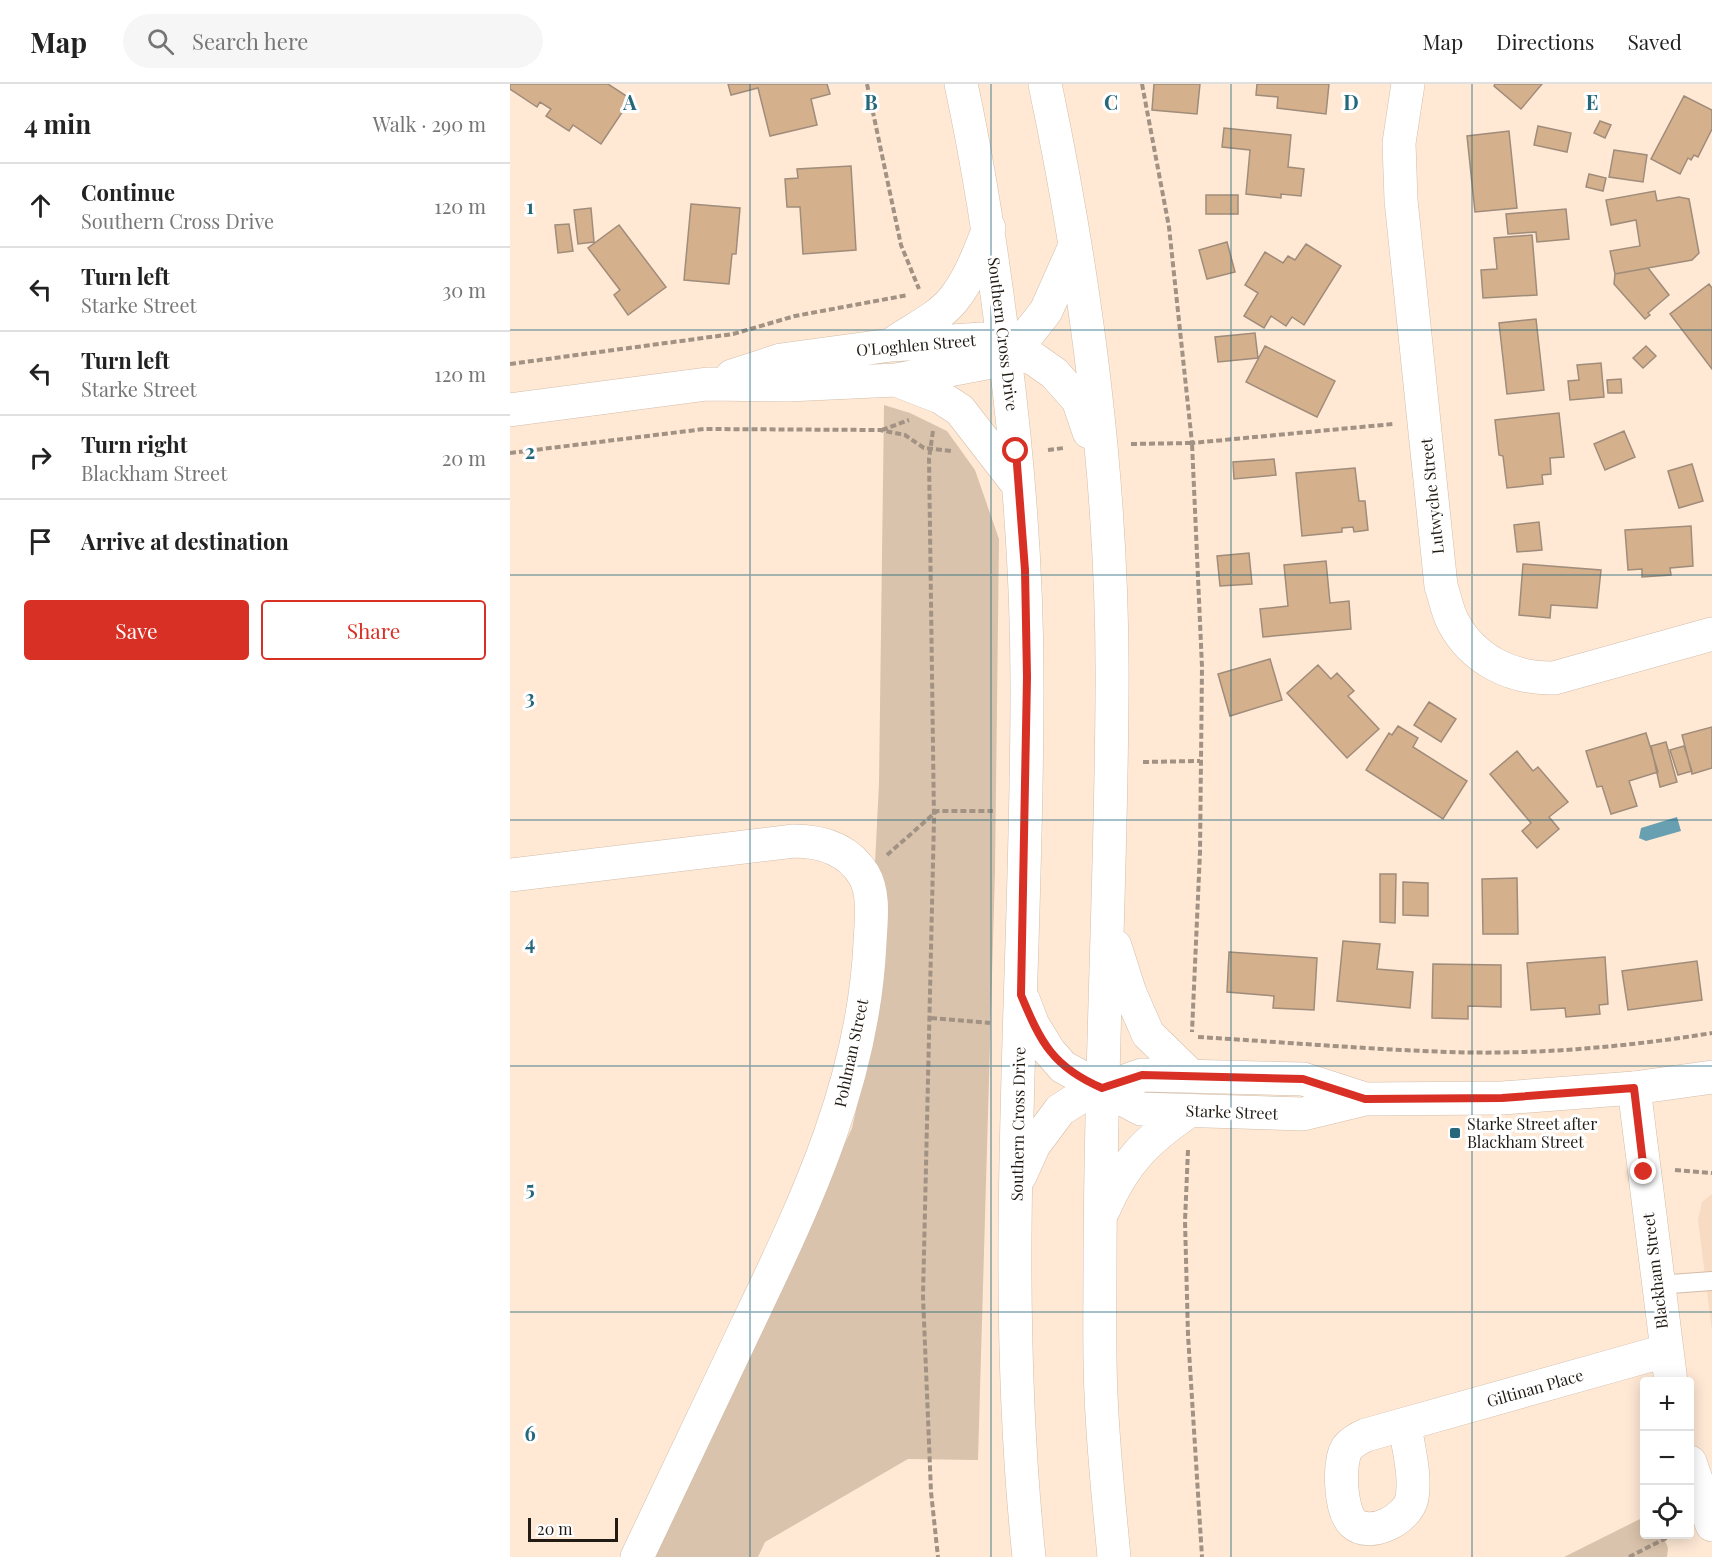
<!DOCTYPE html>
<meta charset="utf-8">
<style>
body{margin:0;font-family:"Playfair Display",serif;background:#f6f6f6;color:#222}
.controls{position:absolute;right:18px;bottom:18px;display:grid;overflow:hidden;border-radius:6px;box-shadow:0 3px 15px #0003}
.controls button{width:54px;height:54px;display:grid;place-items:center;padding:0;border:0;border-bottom:2px solid #e0e0e0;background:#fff;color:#222;font:30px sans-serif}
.scale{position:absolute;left:18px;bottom:15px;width:90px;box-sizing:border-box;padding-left:6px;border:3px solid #221b14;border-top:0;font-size:16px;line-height:21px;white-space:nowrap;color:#221b14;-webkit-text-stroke:4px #fff;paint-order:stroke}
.stop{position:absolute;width:18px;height:18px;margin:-14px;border:4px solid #d93025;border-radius:50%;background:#fff}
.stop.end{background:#d93025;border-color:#fff;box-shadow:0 2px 6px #0008}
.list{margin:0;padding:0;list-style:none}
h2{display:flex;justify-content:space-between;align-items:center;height:78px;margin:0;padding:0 24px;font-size:26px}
h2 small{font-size:20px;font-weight:400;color:#767676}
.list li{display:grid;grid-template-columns:39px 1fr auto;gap:18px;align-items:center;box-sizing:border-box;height:84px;padding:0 24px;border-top:2px solid #e0e0e0}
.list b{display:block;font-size:22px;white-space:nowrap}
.list p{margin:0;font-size:20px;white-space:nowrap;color:#767676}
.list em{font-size:20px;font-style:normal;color:#767676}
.actions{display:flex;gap:12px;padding:18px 24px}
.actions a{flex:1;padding:14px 0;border:2px solid #d93025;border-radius:6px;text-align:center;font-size:21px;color:#d93025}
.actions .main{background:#d93025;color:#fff}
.icon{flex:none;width:33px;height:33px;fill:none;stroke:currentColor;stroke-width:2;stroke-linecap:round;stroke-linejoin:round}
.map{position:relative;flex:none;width:1202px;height:1473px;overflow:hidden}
header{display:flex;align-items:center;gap:36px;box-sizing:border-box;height:84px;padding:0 30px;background:#fff;border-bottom:2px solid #e0e0e0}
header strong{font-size:28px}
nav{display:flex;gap:33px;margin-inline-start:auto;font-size:21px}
.search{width:420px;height:54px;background:#f6f6f6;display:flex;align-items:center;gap:15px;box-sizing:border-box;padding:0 21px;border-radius:33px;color:#767676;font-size:22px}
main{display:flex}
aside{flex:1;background:#fff}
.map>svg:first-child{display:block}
.built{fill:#f7dbc2}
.green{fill:#dac3ac}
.water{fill:#689fb1}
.building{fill:#d4b08d;stroke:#a08c7a;stroke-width:1.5}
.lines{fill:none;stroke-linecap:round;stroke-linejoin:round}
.lane-casing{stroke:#d2bdaa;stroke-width:20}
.street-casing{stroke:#d2bdaa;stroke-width:34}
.secondary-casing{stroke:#d2bdaa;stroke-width:34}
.path{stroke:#a29284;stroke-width:4;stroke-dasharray:6 3;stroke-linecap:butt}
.lane{stroke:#fff;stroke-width:18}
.street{stroke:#fff;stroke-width:33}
.secondary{stroke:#fff;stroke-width:33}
.route{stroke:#d93025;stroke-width:8}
.grid{fill:none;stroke:#25677b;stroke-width:1.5;stroke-opacity:0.55}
.poi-dot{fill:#25677b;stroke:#fff;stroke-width:2}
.labels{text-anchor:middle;stroke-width:6;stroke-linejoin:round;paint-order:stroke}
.street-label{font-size:16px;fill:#221b14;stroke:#fff}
.poi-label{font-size:16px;fill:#221b14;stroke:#fff;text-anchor:start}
.grid-label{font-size:20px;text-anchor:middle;font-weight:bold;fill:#25677b;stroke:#fff;stroke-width:6;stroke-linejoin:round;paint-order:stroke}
</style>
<header>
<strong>Map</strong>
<div class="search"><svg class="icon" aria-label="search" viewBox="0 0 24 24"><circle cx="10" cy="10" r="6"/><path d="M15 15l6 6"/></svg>Search here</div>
<nav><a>Map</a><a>Directions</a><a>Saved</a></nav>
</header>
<main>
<aside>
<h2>4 min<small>Walk · 290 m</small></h2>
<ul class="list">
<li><svg class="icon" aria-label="ahead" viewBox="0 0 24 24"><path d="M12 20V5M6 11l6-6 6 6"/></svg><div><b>Continue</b><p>Southern Cross Drive</p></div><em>120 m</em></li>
<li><svg class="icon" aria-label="left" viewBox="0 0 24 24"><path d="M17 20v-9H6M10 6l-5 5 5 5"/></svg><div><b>Turn left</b><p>Starke Street</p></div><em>30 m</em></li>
<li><svg class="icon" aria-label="left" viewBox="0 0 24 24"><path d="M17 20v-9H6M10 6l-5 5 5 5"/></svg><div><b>Turn left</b><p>Starke Street</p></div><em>120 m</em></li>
<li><svg class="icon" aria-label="right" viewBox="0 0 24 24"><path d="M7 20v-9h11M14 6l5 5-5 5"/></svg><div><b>Turn right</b><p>Blackham Street</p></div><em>20 m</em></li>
<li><svg class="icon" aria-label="arrive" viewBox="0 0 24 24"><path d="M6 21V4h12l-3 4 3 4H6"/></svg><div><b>Arrive at destination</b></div></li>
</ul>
<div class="actions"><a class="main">Save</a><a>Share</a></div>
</aside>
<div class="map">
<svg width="1202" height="1473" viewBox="0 0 1202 1473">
<rect width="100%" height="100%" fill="#ffe9d5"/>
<path class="built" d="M1202 1110V1247L1188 1136 1192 1118Z"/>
<path class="green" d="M374 321 400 329 437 347 465 386 489 455 485 788 468 1376 398 1375 255 1458 248 1473H142L342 1044 361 960 377 851 365 780 369 699Z
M1134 1433V1450L1153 1451 1158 1464 1157 1473H1054Z"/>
<path class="water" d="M1167 733 1171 747 1136 757 1129 754 1131 744Z"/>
<path class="building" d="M0 0H98L121 15 91 60 63 41 59 47 36 32 41 25 30 18 27 23 0 5Z
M218 0H317L320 10 301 15 307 41 260 52 248 4 221 11Z
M644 0H690L687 30 642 26Z
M747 0H819L816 30 767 24 768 13 746 11Z
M985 0H1032L1011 25 984 2Z
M1174 12 1202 26V45L1188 73 1184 71 1181 76 1178 74 1170 90 1141 75Z
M1090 37 1101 41 1095 54 1084 49Z
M1028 42 1061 49 1057 68 1024 61Z
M714 44 781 51 778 83 794 85 791 112 771 110V114L736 110 740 66 712 63Z
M999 47 1007 124 965 128 957 52Z
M1104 66 1137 71 1133 98 1099 93Z
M341 82 346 166 293 170 290 123H277L275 95 288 94 287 85Z
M1079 90 1096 94 1093 107 1076 103Z
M1145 107 1147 117 1169 113 1179 115 1189 169 1182 176 1105 190 1100 167 1130 162 1126 136 1101 141 1096 116Z
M696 111H728V130H696Z
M181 120 230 124 226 170H222L219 200 174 196Z
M81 124 84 158 68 160 64 126Z
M1056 125 1059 155 1027 158 1026 148 998 150 996 130Z
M59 140 63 167 48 169 45 141Z
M109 141 156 203 118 231 104 211 110 206 78 164Z
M1022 151 1027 211 973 214 971 186 987 185 984 154Z
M717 158 725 188 697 195 689 166Z
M796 160 831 182 794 241 782 233 776 242 761 232 754 244 734 232 748 209 735 201 755 168 773 179 778 172 785 176Z
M1138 184 1159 211 1138 229 1140 231 1135 235 1104 200 1105 190Z
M1199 200 1202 204V285L1160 230Z
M1026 235 1034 306 997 310 989 239Z
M745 249 748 274 708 278 705 253Z
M755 262 825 297 807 333 736 298Z
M1136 262 1146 272 1133 284 1123 274Z
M1091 279 1094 313 1060 316 1058 297 1069 296 1067 281Z
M1111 295 1112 309H1098L1097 296Z
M1049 329 1054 373 1040 374 1041 390 1032 391 1033 400 997 404 993 372 989 371 985 336Z
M1114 347 1125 373 1095 386 1084 360Z
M764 375 766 391 724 395 723 378Z
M1182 380 1193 417 1169 424 1158 387Z
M845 384 849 417H855L858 446 844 448 843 443 832 444V448L792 452 786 389Z
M1029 438 1032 466 1007 468 1004 441Z
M1181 442 1183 482 1160 484 1161 491 1132 493V485L1118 486 1115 446Z
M739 469 742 500 710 502 707 472Z
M816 477 820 519 839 517 841 545 753 553 750 525 778 522 774 481Z
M1013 480 1091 486 1087 524 1041 521 1040 534 1009 531Z
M760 575 772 616 720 632 708 590Z
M808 581 821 595 827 589 844 607 838 612 869 645 837 674 777 609Z
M919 618 946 635 931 658 904 641Z
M888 642 908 654 903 663 957 697 933 735 856 686 879 649 882 651Z
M1202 643V684L1182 690 1172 651Z
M1136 649 1148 688 1119 697 1127 722 1101 730 1092 702 1087 703 1076 667Z
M1156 658 1167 698 1150 703 1141 662Z
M1174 662 1182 687 1168 691 1160 666Z
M1007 667 1023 687 1028 683 1058 718 1039 733 1049 745 1027 764 1012 747 1021 739 980 690Z
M870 790H886L885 839 870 838Z
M1007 794 1008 850H973L972 795Z
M893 798 918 799V832L893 831Z
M833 857 870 860 867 885 903 888 900 924 827 917Z
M719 868 807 874 804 926 763 924 764 912 717 908Z
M1095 873 1098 920 1089 921 1090 930 1056 933 1055 924 1021 926 1017 879Z
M1187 877 1192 916 1118 926 1112 887Z
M923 880 991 881V923L958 922V935L922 934Z"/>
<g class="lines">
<g class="lane-casing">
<path id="lane" d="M1147 1201 1202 1197"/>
</g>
<g class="street-casing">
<path id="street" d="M898 0 889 59 891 116 931 502C935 513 937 527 943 538 963 576 1002 595 1044 594L1202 550
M0 791 284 757C312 757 338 765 354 791 365 810 361 837 360 858 354 995 298 1114 240 1235 202 1315 164 1394 127 1473
M1124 1004 1161 1298
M895 1341C898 1363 906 1391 902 1414 898 1435 860 1455 843 1439 830 1427 828 1379 837 1364 842 1358 849 1354 856 1351L1155 1267
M1180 1378 1202 1441"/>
</g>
<g class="secondary-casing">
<path id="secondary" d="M451 0C470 88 483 175 494 264 508 374 517 486 517 597 518 888 488 1182 519 1473
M535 0C577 200 604 407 602 612 601 803 590 993 590 1184 590 1226 589 1268 591 1310 593 1364 599 1419 604 1473
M385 258C404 245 428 234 443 216 460 195 469 169 479 144
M222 292 271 276 381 261 472 255 524 275 544 289 568 316 579 348
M386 296 430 313 450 326 508 401
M0 326 197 300 278 301 386 296 476 279 518 250 536 227 564 164
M605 862 620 909 638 950 681 992
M513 915 523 941 539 967 553 983 631 1025 793 1030 855 1015 992 1014 1124 1004 1202 993
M510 1092 524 1061 550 1026 572 1012 632 991 793 995 855 1015
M594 1125C614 1078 638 1055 679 1027"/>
</g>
<path class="path" d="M357 0 391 161 409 205
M632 0 659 143 682 359 883 340
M0 280 223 250 285 232 398 211
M372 346 399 336
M423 347 419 374 424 735 413 1212 421 1408 428 1473
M621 360 682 359 692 583 690 768 682 948
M538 366 554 364
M0 369 194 345 370 346 395 351 414 364 441 367
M633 678 690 677
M377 771 427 727H483
M421 934 480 939
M688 953C771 958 855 965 938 968 1026 971 1116 963 1202 949
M678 1066 675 1137 678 1251 692 1473
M1165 1086 1202 1089
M1119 1473 1164 1450"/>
<use href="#lane" class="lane"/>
<use href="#street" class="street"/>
<use href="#secondary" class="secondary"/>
</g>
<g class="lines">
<path class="route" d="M506 367 515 486 517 593 511 911C531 959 543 983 592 1004L632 991 793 995 855 1015 992 1014 1124 1004 1134 1088"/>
</g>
<path class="grid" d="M240 0V1473M481 0V1473M721 0V1473M962 0V1473M0 246H1202M0 491H1202M0 736H1202M0 982H1202M0 1228H1202"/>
<rect class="poi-dot" x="939" y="1043" width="12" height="12" rx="3"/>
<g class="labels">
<g class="street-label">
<text transform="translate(493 250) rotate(83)" y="6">Southern Cross Drive</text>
<text transform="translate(406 261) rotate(-5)" y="6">O'Loghlen Street</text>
<text transform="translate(922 412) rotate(-96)" y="6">Lutwyche Street</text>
<text transform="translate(341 969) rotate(-78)" y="6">Pohlman Street</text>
<text transform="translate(722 1028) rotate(2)" y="6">Starke Street</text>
<text transform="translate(508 1040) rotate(-89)" y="6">Southern Cross Drive</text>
<text transform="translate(1145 1187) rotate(-97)" y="6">Blackham Street</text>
<text transform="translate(1025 1304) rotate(-16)" y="6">Giltinan Place</text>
</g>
<g class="poi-label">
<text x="957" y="1046">Starke Street after<tspan x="957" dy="18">Blackham Street</tspan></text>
</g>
</g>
<g class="grid-label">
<text x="120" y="26">A</text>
<text x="361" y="26">B</text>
<text x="601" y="26">C</text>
<text x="841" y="26">D</text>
<text x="1082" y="26">E</text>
<text x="20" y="130">1</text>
<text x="20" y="375">2</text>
<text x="20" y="621">3</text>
<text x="20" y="866">4</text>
<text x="20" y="1112">5</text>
<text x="20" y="1357">6</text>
</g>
</svg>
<div class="controls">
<button>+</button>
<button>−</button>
<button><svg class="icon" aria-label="locate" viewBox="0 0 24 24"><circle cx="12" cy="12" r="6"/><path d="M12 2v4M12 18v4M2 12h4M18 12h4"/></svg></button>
</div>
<div class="scale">20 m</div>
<div class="stop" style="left:506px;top:367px"></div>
<div class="stop end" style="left:1134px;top:1088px"></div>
</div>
</main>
